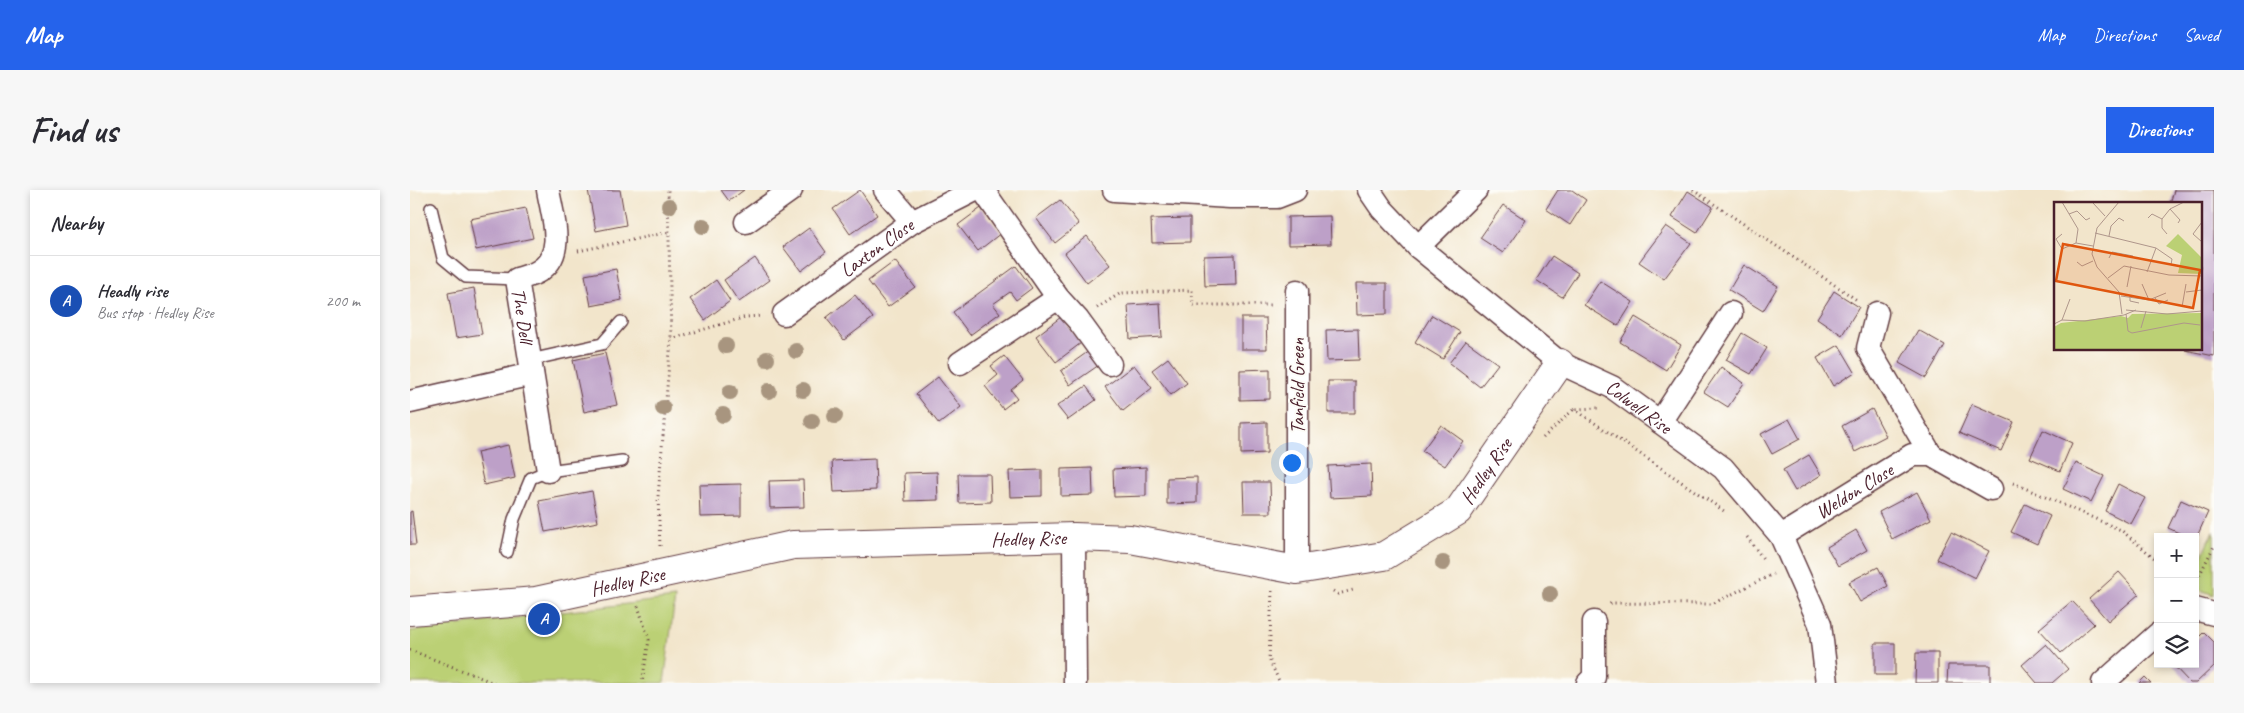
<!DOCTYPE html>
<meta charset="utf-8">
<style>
body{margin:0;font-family:Caveat,sans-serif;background:#f7f7f7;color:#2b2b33}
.controls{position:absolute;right:15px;bottom:15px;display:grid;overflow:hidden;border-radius:0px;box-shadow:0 2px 8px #0003}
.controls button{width:45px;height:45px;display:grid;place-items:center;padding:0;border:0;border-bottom:1px solid #e1e1e2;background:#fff;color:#2b2b33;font:25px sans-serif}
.you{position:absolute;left:881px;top:272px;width:18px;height:18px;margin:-12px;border:4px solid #fff;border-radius:50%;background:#1a73e8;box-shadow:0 0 0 8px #1a73e833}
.badge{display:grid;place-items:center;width:32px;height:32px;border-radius:50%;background:#2563eb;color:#fff;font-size:16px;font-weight:700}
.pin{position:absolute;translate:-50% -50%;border:2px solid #fff;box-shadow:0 1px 5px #0006}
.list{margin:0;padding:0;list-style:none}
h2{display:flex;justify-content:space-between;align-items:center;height:65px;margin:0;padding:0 20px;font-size:21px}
h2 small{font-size:16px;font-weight:400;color:#7c7c81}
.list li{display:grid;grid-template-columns:32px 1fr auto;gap:15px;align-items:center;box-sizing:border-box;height:90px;padding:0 20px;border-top:1px solid #e1e1e2}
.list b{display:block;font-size:19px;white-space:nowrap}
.list p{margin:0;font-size:16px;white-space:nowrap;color:#7c7c81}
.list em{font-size:16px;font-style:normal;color:#7c7c81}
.icon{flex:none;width:28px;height:28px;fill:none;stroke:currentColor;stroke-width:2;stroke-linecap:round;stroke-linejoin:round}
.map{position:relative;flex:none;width:1804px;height:493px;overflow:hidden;border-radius:0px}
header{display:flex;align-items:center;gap:30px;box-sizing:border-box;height:70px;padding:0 25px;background:#2563eb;color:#fff}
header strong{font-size:24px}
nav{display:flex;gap:28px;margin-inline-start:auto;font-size:18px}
.intro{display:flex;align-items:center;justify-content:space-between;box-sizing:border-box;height:120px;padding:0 30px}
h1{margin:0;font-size:35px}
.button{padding:12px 22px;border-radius:0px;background:#2563eb;color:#fff;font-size:18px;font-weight:700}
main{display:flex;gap:30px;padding:0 30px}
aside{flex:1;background:#fff;border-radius:0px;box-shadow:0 2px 8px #0003}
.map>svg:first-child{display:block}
.green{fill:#bbd074;stroke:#827850}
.building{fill:#bda0c8}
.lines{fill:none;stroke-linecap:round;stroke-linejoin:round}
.lane-casing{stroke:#633d43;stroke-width:14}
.street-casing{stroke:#633d43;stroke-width:25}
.secondary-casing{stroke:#633d43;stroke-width:30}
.path{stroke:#633d43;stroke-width:3;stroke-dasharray:1 4;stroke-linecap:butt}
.lane{stroke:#fff;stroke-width:11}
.street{stroke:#fff;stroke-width:22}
.secondary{stroke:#fff;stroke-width:28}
.tree{fill:#a8957f}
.labels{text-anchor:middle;stroke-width:4;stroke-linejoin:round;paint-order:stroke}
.street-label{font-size:20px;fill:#4a1f2b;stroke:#fdfcf7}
.inset-road{fill:none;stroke:#af968b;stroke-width:1}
.view{fill:#e0560e;fill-opacity:0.15;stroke:#e0560e;stroke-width:2.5}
.inset-edge{fill:none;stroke:#4a1f2b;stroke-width:2.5}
</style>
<header>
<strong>Map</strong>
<nav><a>Map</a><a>Directions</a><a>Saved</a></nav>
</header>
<div class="intro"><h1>Find us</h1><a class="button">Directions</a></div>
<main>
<aside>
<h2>Nearby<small></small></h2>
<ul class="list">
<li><span class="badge" style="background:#1a4fb4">A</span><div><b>Headly rise</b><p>Bus stop · Hedley Rise</p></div><em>200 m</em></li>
</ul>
</aside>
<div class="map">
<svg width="1804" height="493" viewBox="0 0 1804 493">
<rect width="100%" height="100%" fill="#fdfcf7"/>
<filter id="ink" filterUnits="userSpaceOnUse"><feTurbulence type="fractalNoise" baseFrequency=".02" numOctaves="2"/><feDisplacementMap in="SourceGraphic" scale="10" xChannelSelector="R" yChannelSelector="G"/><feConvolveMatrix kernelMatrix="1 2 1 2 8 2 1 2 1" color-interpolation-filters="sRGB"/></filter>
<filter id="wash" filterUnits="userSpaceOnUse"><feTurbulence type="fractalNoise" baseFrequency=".0096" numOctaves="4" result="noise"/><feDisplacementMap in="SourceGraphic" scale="20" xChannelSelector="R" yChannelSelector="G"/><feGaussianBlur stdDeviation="1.12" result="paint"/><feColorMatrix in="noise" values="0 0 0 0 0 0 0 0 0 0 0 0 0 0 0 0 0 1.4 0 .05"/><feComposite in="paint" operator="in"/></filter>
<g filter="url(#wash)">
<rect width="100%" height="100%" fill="#f2e5cb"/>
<path class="green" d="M1804 341V405L1785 398V379Z
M265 408 254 493H0V441Z"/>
<g id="blocks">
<path class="building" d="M178 0H210L216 35 186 41Z
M311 0H334L319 11Z
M450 0 467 25 440 44 423 19Z
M1148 0H1162L1176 10 1160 35 1136 19Z
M1764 0H1804V166L1775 160 1790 159V14H1760Z
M1278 1 1303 17 1287 43 1262 27Z
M650 10 669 34 645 53 626 28Z
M1093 15 1116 30 1093 63 1070 48Z
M116 18 123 48 66 60 60 29Z
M571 18 591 43 568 61 548 35Z
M920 26 921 54 878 55V27Z
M780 28V52L742 53 741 29Z
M1256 36 1281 53 1254 89 1229 72Z
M399 38 416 62 391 81 373 57Z
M677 46 700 75 677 93 655 63Z
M825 65 826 95 795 96 794 66Z
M1142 66 1168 83 1152 107 1126 90Z
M345 68 360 90 329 112 314 90Z
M485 71 505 97 478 117 458 91Z
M1334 75 1368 96 1353 121 1319 100Z
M606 76 622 98 606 110 600 102 583 114 590 123 560 145 543 122Z
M206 79 212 110 181 116 175 85Z
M306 90 320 111 295 130 280 109Z
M1190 91 1223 112 1208 136 1174 115Z
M946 93H977V124L947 125Z
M64 98 72 144 46 148 38 103Z
M1424 101 1449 117 1432 145 1407 128Z
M445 105 463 128 434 150 416 128Z
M750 113 752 147 720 149 718 115Z
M1022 125 1050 142 1033 169 1005 152Z
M651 127 671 153 646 172 626 146Z
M1225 127 1271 155 1256 180 1210 152Z
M831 128H856L857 159H831Z
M948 139 949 170 917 171 916 140Z
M1508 140 1535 155 1516 188 1489 173Z
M1332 143 1357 158 1341 184 1316 170Z
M1056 151 1088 174 1070 197 1039 173Z
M1429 155 1445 182 1423 196 1407 168Z
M679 161 689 175 660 195 651 181Z
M195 163 207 215 174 222 163 170Z
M594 166 613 190 601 200 607 208 593 219 575 196 588 185 581 176Z
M758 168 777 193 761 205 742 180Z
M724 175 742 198 713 221 695 197Z
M1311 177 1334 193 1318 217 1294 202Z
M860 179V209L830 210V180Z
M528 187 551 217 529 234 506 204Z
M918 191H945V223H918Z
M676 196 686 210 658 230 647 216Z
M1562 214 1604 232 1591 261 1549 243Z
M1462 219 1476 246 1445 262 1432 236Z
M1379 229 1390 249 1362 264 1351 244Z
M857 232V263L831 264V233Z
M1031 235 1053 251 1035 276 1012 261Z
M1633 240 1662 253 1650 281 1620 268Z
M98 255 105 288 74 295 67 262Z
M1399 265 1411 285 1385 301 1373 280Z
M465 269 466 300 424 302 422 271Z
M1666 273 1694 286 1681 312 1653 299Z
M961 274 962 306 920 308 918 276Z
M736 277V306L704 307 703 279Z
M682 278 683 305 651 306V279Z
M632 280V306L600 307 599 281Z
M527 282 528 310 495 311 494 283Z
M548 284H580L581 312 549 313Z
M787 287V313L757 314V288Z
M393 290 394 317 360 318 359 291Z
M833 292H860L861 323H834Z
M331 294V326L290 327 289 295Z
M1708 294 1735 308 1721 334 1695 321Z
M182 301 188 332 135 342 129 311Z
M1507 302 1521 329 1482 349 1469 322Z
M1771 310 1798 322 1785 351V347H1778L1758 338Z
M1615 314 1640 326 1627 354 1601 342Z
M2 321 6 355H0V322Z
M1446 340 1457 360 1428 376 1417 357Z
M1541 342 1579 361 1565 388 1527 369Z
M1468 377 1478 396 1450 412 1439 392Z
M1709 382 1729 404 1698 431 1679 409Z
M1662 411 1684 434 1651 463 1629 439Z
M1794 442 1804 452V476L1786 493H1780L1762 474H1785V451Z
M1465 453H1485V485H1465Z
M1636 454 1658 479 1642 493H1627L1612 475Z
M1506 463H1528V493H1505Z
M1538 475H1580V493H1537Z
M1735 487 1741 493H1729Z"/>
</g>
</g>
<g filter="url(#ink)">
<use href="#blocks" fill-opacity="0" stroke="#633d43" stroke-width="1"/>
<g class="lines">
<g class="lane-casing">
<path id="lane" d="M21 18 33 68 56 87 107 89
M120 170 192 154 211 132
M97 362 104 329 121 288 138 281 212 271"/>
</g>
<g class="street-casing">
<g id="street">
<path id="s1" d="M138 0C142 25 157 64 129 81 123 85 114 87 107 89L138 281"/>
<path d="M475 0 502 32"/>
<path d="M573 0 648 108 668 130 700 174"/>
<path d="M704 0 820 7H867L885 0"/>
<path id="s2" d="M959 0 972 19 1008 57 1150 173 1202 197 1313 278 1371 346 1410 434 1417 493"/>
<path d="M336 32 381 0"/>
<path d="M1008 57 1066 0"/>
<path d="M887 101V380"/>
<path d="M1467 123 1458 158 1521 265"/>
<path id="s3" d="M374 124 502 32 565 0"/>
<path d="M550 173 648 108"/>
<path d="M0 212 122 184"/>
<path d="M1250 232 1321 123"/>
<path id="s4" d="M1371 346 1502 265H1521L1581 299"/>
<path d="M664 347 665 493"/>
<path d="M1785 419 1804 424"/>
<path d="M1178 493 1184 487V432"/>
<path d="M1693 493 1748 444"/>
</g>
</g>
<g class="secondary-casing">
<g id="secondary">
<path id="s5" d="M0 421 126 411 383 355 664 347 720 349 887 380 974 366 1048 321 1150 173"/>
</g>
</g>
<path class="path" d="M1283 0 1447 110
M168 61 260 42
M687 118 711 103 782 100 783 115H863
M261 149 336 127 352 126
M1164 219 1317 323
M1133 248 1164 219 1188 218
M1603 293 1711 340 1748 371
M1337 347 1354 370
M250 356 248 307 261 149 258 0
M1785 394 1804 356
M862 401 859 469 870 493
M923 401 928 404 943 400
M1200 414 1201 413 1302 414 1363 384
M228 416 239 450 232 493
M0 460 84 493"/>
<use href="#lane" class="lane"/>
<use href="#street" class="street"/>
<use href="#secondary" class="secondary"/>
</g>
<g class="tree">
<circle cx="259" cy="16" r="8"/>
<circle cx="293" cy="36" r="8"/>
<circle cx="316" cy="156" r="8"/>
<circle cx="386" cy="161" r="8"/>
<circle cx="357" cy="169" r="8"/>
<circle cx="393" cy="200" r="8"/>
<circle cx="359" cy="201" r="8"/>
<circle cx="320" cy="202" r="8"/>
<circle cx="253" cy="218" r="8"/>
<circle cx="313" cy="225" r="8"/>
<circle cx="425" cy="226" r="8"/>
<circle cx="402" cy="231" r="8"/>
<circle cx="1033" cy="373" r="8"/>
<circle cx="1140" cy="404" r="8"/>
</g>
</g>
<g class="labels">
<g class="street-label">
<text dy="7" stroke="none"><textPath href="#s3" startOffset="114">Laxton Close</textPath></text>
<text dy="7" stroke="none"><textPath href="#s1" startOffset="148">The Dell</textPath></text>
<text transform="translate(887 196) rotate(-90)" y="7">Tanfield Green</text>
<text dy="7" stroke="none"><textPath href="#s2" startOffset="349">Colwell Rise</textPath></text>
<text dy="7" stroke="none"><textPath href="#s5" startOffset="1120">Hedley Rise</textPath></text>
<text dy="7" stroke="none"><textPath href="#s4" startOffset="86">Weldon Close</textPath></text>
<text dy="7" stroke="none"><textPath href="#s5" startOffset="625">Hedley Rise</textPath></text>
<text dy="7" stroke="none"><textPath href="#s5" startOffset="220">Hedley Rise</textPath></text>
</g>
</g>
<g transform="translate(1644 12)">
<rect width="148" height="148" fill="#f2e5cb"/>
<path d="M124 32 147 55V72L124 71 128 53 112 44ZM147 111V147H0V125L7 121 67 114 74 116 78 112Z" fill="#bbd074"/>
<path class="inset-road" d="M8 0 24 27 22 41 39 44M65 0 43 26 38 52 43 65 65 90 68 112M39 1 51 14M116 7 126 18 124 21M15 12 23 9 32 18 36 16M94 16 98 12 108 17M108 17 116 7 130 0M108 17V26L113 32M148 20 139 32 148 40M41 31 102 46 93 70M8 32 2 37 8 47 22 41M55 34 57 24 65 16 70 19M102 46 118 57 117 63M55 56 58 50 79 54M23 60 28 64 39 59M54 76 70 64 115 73 148 74M88 82 95 98M73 85 77 64M132 90 148 88M76 93V99L85 101M67 94 95 98 112 91M101 96 105 102 114 98M128 105 132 82M72 108 113 112 148 109M72 112 74 129 78 131 130 121 146 123M8 118 16 97M0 122 8 118 31 119 70 113 82 108M87 126 92 109"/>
<path class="view" d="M9 42 146 68 139 106 2 79Z"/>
<rect width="148" height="148" class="inset-edge"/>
</g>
</svg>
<div class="controls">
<button>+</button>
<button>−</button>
<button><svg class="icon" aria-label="layers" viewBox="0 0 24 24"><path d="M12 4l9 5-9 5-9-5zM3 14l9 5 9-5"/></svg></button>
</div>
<div class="you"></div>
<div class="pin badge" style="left:134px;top:429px;background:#1a4fb4">A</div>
</div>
</main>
